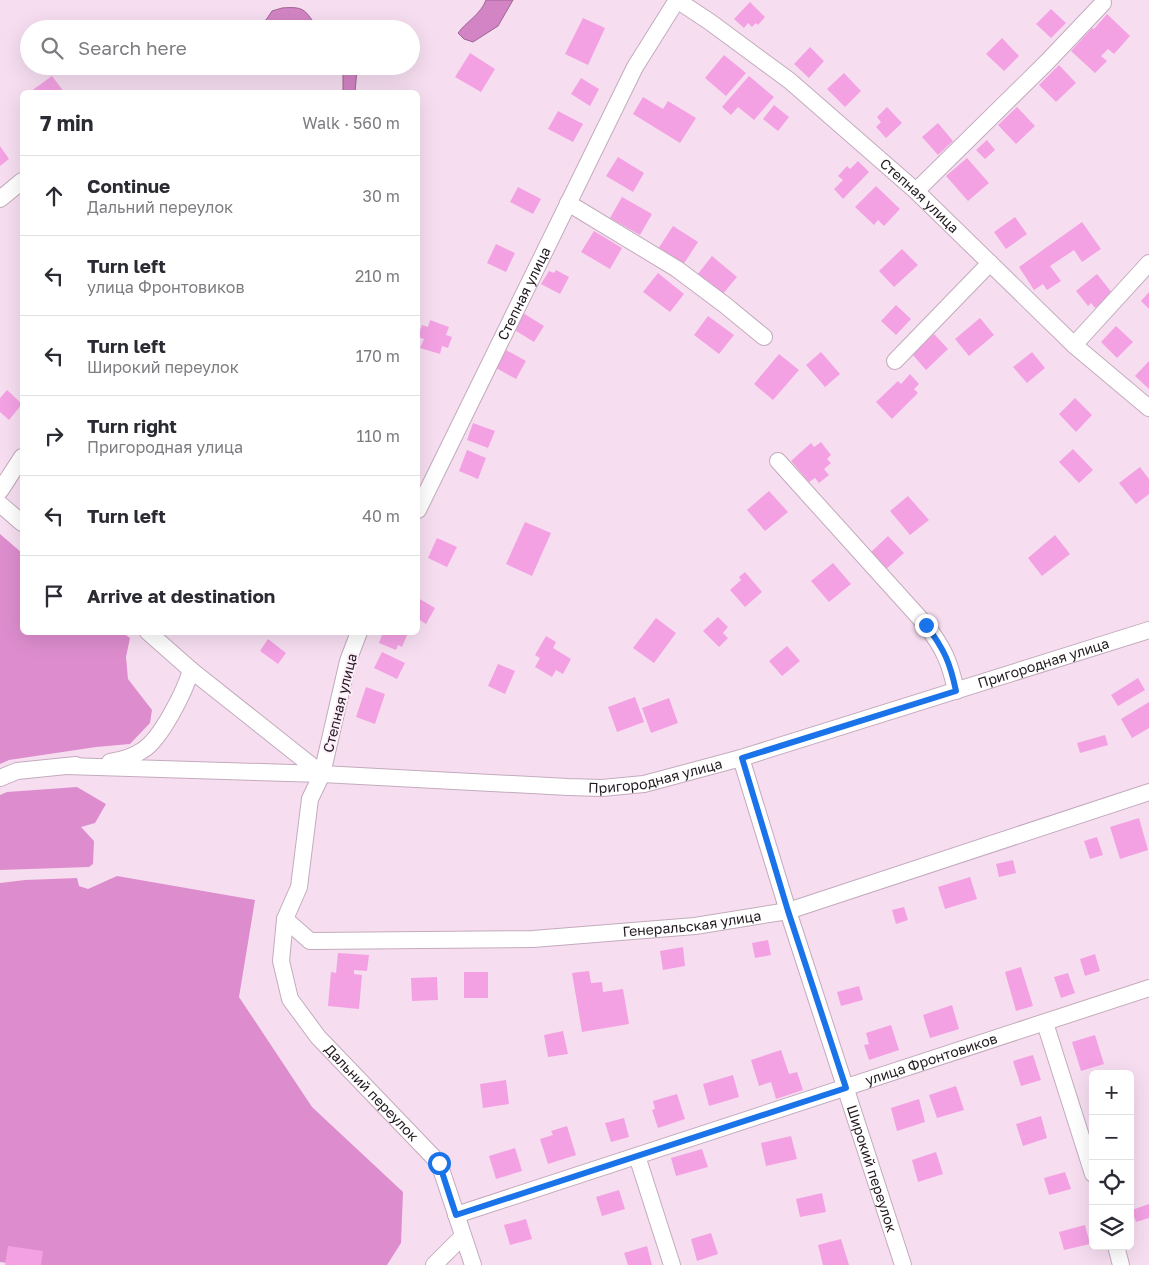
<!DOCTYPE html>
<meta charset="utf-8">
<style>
body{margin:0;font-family:"Golos Text",sans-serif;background:#f7f7f7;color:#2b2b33}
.controls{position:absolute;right:15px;bottom:15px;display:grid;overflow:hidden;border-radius:8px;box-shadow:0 5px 20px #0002}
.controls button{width:45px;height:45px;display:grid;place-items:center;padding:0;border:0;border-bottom:1px solid #e1e1e2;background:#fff;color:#2b2b33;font:25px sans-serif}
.stop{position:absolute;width:15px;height:15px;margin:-11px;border:4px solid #1a73e8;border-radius:50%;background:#fff}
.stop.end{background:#1a73e8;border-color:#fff;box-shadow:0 1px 5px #0008}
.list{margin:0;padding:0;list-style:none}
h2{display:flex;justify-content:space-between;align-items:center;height:65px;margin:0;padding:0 20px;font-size:21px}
h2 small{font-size:16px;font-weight:400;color:#7c7c81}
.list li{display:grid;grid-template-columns:32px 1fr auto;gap:15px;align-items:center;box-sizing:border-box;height:80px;padding:0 20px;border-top:1px solid #e1e1e2}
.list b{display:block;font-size:19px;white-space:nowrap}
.list p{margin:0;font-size:16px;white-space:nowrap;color:#7c7c81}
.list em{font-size:16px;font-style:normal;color:#7c7c81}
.icon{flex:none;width:28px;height:28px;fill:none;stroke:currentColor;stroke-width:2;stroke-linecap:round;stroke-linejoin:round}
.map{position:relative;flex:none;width:1149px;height:1265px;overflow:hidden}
.search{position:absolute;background:#fff;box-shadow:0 5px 20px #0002;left:20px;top:20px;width:400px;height:55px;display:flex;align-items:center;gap:12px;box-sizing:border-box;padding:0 18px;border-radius:28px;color:#7c7c81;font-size:19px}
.panel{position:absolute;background:#fff;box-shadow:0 5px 20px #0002;left:20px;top:90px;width:400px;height:545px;border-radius:8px}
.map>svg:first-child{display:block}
.forest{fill:#dd8dce}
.water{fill:#d384c4;stroke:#9e6493}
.building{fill:#f3a1e3}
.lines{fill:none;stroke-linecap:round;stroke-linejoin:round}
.minor-casing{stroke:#c3abbd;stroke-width:18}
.minor{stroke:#fff;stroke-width:16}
.route{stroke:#1a73e8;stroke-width:6}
.labels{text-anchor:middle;stroke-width:4;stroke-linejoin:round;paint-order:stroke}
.street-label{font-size:14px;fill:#221a20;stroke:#fdeefa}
</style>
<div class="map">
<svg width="1149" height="1265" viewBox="0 0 1149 1265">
<rect width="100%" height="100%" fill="#f6def0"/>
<path class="forest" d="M0 534 22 553V632L123 633 130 638 126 657 128 679 152 710 150 723 130 744 96 747 9 760 0 764Z
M77 787 106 804 95 823 81 827 94 841 93 864 89 867 0 870V795L7 792Z
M117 876 255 900 239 997 312 1107 403 1192 401 1243 387 1265H23L0 1262V883L25 880 77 878 79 886 88 889Z"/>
<path class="water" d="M486 0H513L498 26 473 42 464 39 458 33C466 22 481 14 486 0Z
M282 8C307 6 304 11 319 29H248L266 20 272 11Z
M334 66H354L357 69 355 92H343V75Z"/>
<path class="building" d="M750 2 765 17 758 25 756 23 752 27 748 23 744 28 734 19Z
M1051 9 1066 23 1051 38 1036 24Z
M1107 14 1130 36 1114 54 1108 49 1101 56 1107 61 1095 73 1071 51 1092 28 1094 29Z
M583 18 605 28 588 65 565 54Z
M1002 38 1019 56 1004 71 986 54Z
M810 47 824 61 809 78 794 64Z
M470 53 495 69 481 92 455 77Z
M724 55 746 73 726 96 705 78Z
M1059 65 1076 83 1056 102 1039 85Z
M844 73 861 91 845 107 827 89Z
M52 76 64 92H30Z
M749 76 774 97 754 120 738 107 731 115 722 107Z
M581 78 599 89 590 106 571 94Z
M643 97 663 109 668 101 696 118 680 143 633 114Z
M774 105 789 117 778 131 763 119Z
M887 107 902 123 886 138 876 127 881 122 877 117Z
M1017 107 1035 126 1016 144 998 125Z
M558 111 583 124 573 142 548 129Z
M938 123 953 141 938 155 922 137Z
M987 140 995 150 985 159 976 150Z
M0 146 9 159 0 166Z
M618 157 644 173 633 192 606 176Z
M967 158 989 183 968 201 946 176Z
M858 161 869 172 843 199 834 189 843 180 838 176 847 166 850 169Z
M876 186 900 209 884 226 878 220 874 225 855 207Z
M518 187 541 199 533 214 510 202Z
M622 197 652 214 640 235 610 218Z
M1015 217 1027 234 1006 249 994 232Z
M1082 222 1101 249 1082 262 1074 250 1050 266 1061 281 1047 290 1043 284 1034 290 1019 267Z
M673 226 698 242 683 265 658 249Z
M594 231 622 248 610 269 581 252Z
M496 244 515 253 506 272 487 263Z
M902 249 918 265 894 287 879 271Z
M712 256 737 277 722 295 697 275Z
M556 270 569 277 560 294 541 284 549 271 554 273Z
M658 273 684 294 670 312 643 292Z
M1097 274 1113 294 1095 308 1091 303 1088 306 1076 291Z
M1149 292V309L1141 301Z
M896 305 911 319 896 335 881 321Z
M523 313 544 326 534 342 513 329Z
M708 316 734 335 719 354 694 335Z
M980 318 994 335 969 356 955 339Z
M430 320 449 327 446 335 452 337 448 348 442 346 440 354 420 348 424 339 418 337 422 325 428 327Z
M1116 326 1133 342 1117 358 1101 342Z
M934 334 948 349 926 370 912 354Z
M506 350 526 361 516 379 496 368Z
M821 352 840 374 825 387 806 365Z
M1032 352 1045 368 1027 383 1013 367Z
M779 354 799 370 773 400 754 384Z
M1149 361V389L1135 376Z
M910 374 919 384 914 389 918 393 892 419 876 402 898 381 901 384Z
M7 390 22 404 9 420 0 412V398Z
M1075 398 1092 415 1076 432 1059 414Z
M473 423 495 431 488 448 467 440Z
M821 442 831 455 827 459 831 463 824 469 829 475 819 483 815 478 809 482 791 461 811 443 814 447Z
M1073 449 1093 470 1079 483 1059 462Z
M467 450 486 458 478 479 459 471Z
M1140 467 1149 479V494L1136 504 1119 483Z
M769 491 788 512 765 531 747 510Z
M908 496 929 520 910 535 890 511Z
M525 522 551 533 532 576 506 564Z
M1055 535 1070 554 1042 576 1028 558Z
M888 536 904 553 885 570 870 553Z
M437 538 457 547 447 567 428 558Z
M833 563 851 584 829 602 811 581Z
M745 572 762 592 745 607 730 590 741 580 739 577Z
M418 598 435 608 426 624 418 619Z
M718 617 728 627 723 633 728 638 719 647 703 631Z
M656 618 676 633 654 663 633 648Z
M383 632H406L408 633 402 647 398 645 396 650 379 643Z
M546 636 556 642 553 648 571 659 563 674 556 670 552 677 535 667 540 658 535 655Z
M268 639 286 653 278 664 260 651Z
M787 646 800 661 782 676 769 661Z
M382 652 405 663 397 679 374 668Z
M498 664 515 671 505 694 488 686Z
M1138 678 1145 690 1118 706 1111 695Z
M366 687 385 694 375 724 356 717Z
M635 697 644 722 617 732 608 707Z
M669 698 678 723 651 733 642 708Z
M1149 702V728L1132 738 1121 719Z
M1105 735 1108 745 1080 753 1077 743Z
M1139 818 1148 850 1120 859 1110 827Z
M1097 837 1103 855 1090 859 1084 841Z
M1013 860 1016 873 999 877 996 864Z
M970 877 977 899 945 909 938 887Z
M904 907 908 920 896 924 892 910Z
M768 940 771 955 755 958 752 943Z
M683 947 685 966 663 970 660 951Z
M338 953 369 955 367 971 354 970V974L362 975 359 1009 328 1006 331 972 336 973Z
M1095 954 1100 971 1085 976 1080 959Z
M1021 967 1033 1006 1016 1011 1005 972Z
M589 971 591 983 602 982 603 992 623 989 629 1024 582 1032 572 973Z
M464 972H488V998H464Z
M1068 973 1075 993 1061 998 1054 977Z
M437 977 438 1000 412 1001 411 978Z
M859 986 863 1000 841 1006 837 992Z
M952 1005 959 1029 930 1038 923 1015Z
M891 1025 899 1050 869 1060 864 1045 869 1044 866 1033Z
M563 1031 568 1054 548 1057 544 1035Z
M1095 1035 1104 1064 1081 1071 1072 1042Z
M781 1050 789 1074 797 1072 803 1090 776 1099 771 1082 759 1086 751 1060Z
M1033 1055 1041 1080 1021 1086 1013 1061Z
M733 1075 739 1097 709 1106 703 1084Z
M506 1080 509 1104 483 1108 480 1084Z
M956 1086 964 1110 937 1118 929 1095Z
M677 1094 685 1119 658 1128 652 1110 655 1109 653 1101Z
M919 1099 925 1122 897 1131 891 1108Z
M1041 1116 1047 1138 1023 1146 1016 1124Z
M624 1118 629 1137 611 1142 605 1123Z
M567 1126 576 1155 548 1164 540 1139 553 1135 551 1131Z
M791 1136 797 1159 766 1166 761 1143Z
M515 1148 522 1171 496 1179 489 1156Z
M702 1149 708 1167 676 1176 671 1158Z
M936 1152 943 1174 918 1182 912 1160Z
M1065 1172 1071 1189 1049 1195 1044 1178Z
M619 1190 625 1209 602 1216 596 1197Z
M822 1193 826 1212 800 1217 796 1199Z
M1149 1204V1218L1136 1222 1132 1210Z
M526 1219 532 1239 510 1245 504 1225Z
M1085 1225 1090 1244 1064 1250 1059 1232Z
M711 1233 718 1254 697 1261 691 1239Z
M841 1239 849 1265H823L818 1245Z
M8 1246 43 1251 41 1265H5Z
M647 1246 652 1265H628L624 1253Z"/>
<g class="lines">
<g class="minor-casing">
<g id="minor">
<path id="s1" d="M677 0 710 22 790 81 916 191 1074 345 1149 408"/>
<path d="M916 191 1047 62 1103 3"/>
<path d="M0 199 22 181"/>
<path d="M568 203 677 269 725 305 764 337"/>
<path d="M1074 345 1149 263"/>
<path d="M895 361 990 263"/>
<path d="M778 461 926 625C944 649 950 662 956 691"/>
<path d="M0 491 22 457"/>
<path d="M0 504 22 523"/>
<path id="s2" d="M418 510 635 67 677 0"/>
<path d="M148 632 191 670 322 774"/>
<path id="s3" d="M359 632 348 661 322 774 310 799 299 887 285 919 281 961 290 999 318 1037 439 1163 473 1265"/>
<path id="s4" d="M741 758 788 911 903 1265"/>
<path d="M110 762C122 760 133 757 143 750 161 739 185 691 191 670"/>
<path id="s5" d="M66 766 322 774 568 787 602 788 644 784 741 758 1149 630"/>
<path d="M0 778 17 771 76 765"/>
<path id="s6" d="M285 919 310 941 533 939 695 926 788 911 1149 792"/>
<path d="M1045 1023 1093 1174"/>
<path d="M637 1156 672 1265"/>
<path id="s7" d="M456 1215 1149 988"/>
<path d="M1116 1246 1121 1265"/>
<path d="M434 1265 463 1236"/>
</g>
</g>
<use href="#minor" class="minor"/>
</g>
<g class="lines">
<path class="route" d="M439 1163 456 1215 846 1088 788 911 742 758 956 691C950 662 944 649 926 625"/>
</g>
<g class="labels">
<g class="street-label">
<text dy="5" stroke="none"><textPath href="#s1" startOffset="312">Степная улица</textPath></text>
<text dy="5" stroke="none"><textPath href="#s2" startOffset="241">Степная улица</textPath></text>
<text dy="5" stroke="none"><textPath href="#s5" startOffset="996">Пригородная улица</textPath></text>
<text transform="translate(340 703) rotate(-76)" y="5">Степная улица</text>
<text dy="5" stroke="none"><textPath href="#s5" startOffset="591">Пригородная улица</textPath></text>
<text dy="5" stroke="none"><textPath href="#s6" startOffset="416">Генеральская улица</textPath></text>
<text dy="5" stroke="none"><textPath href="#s7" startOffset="500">улица Фронтовиков</textPath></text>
<text dy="5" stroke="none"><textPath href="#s3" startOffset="504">Дальний переулок</textPath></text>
<text dy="5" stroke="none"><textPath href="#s4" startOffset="431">Широкий переулок</textPath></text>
</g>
</g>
</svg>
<div class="controls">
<button>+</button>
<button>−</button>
<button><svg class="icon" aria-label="locate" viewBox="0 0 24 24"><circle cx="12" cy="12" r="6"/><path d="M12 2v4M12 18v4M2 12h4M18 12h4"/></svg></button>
<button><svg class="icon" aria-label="layers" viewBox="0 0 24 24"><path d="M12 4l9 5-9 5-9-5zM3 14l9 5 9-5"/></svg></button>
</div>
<div class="stop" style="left:439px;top:1163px"></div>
<div class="stop end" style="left:926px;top:625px"></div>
<div class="search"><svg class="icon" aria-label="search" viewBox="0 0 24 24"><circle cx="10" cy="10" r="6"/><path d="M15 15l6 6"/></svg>Search here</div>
<section class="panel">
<h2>7 min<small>Walk · 560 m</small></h2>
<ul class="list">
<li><svg class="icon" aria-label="ahead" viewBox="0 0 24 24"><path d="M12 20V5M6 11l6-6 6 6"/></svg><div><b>Continue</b><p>Дальний переулок</p></div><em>30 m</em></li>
<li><svg class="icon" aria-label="left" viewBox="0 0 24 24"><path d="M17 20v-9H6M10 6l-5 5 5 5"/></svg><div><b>Turn left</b><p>улица Фронтовиков</p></div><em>210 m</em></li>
<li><svg class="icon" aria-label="left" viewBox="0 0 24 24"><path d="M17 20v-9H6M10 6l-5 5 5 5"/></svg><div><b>Turn left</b><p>Широкий переулок</p></div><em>170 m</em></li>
<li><svg class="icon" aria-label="right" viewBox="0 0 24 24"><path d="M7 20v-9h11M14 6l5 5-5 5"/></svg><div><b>Turn right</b><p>Пригородная улица</p></div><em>110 m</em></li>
<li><svg class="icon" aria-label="left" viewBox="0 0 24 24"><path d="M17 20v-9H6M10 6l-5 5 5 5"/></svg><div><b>Turn left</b></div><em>40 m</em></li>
<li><svg class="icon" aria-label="arrive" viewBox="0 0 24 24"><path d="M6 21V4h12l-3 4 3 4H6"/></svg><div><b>Arrive at destination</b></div></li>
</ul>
</section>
</div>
